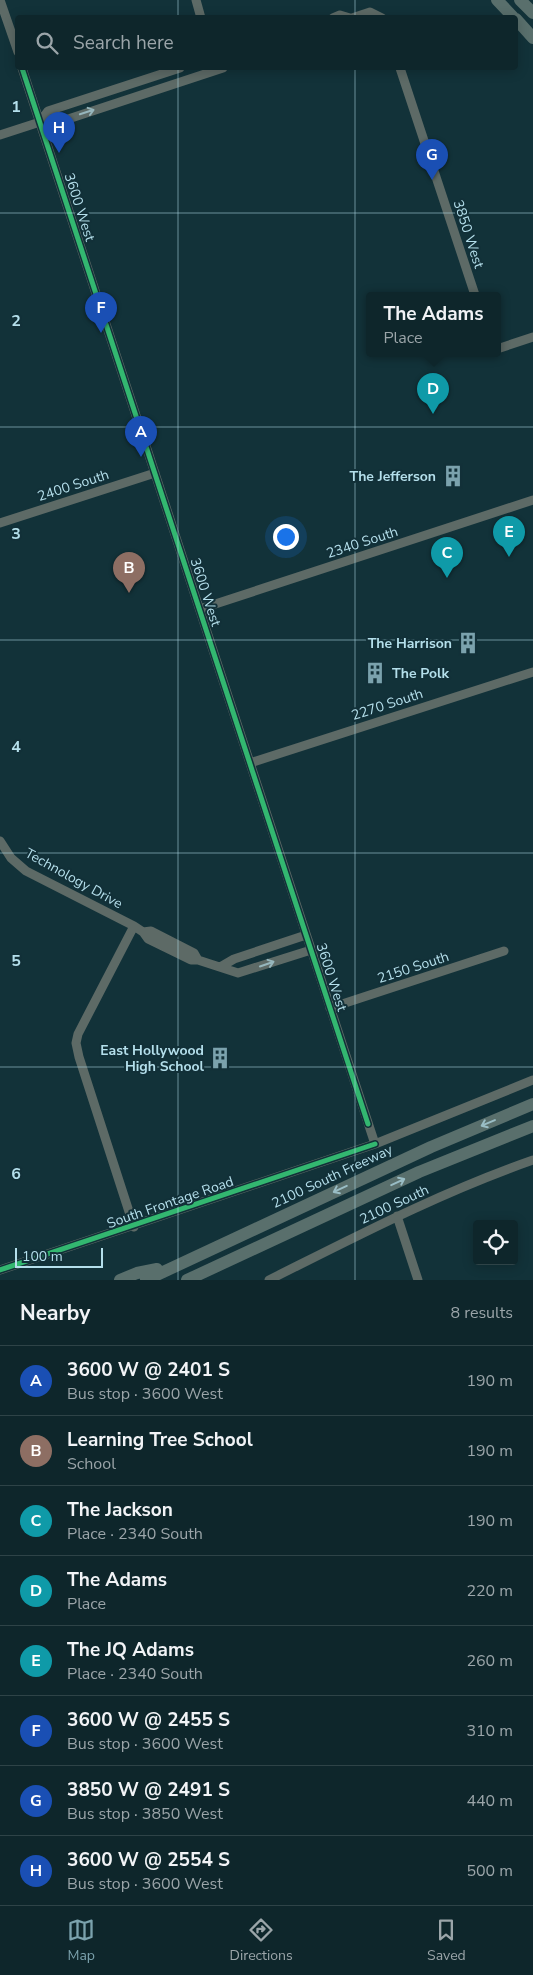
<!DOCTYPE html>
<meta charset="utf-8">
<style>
body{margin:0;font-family:"Nunito Sans",sans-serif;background:#172e33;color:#f1f3f6}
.controls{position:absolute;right:15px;bottom:15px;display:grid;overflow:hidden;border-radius:5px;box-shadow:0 2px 12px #0003}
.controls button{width:45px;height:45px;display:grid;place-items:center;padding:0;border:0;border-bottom:1px solid #2e4347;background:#0e262b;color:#f1f3f6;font:25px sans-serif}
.scale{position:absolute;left:15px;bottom:12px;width:88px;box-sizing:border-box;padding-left:5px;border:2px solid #b4dfeb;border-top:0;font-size:14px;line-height:18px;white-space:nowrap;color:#b4dfeb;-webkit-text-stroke:4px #123038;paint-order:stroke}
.you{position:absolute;left:285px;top:536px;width:18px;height:18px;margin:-12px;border:4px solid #fff;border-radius:50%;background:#1a73e8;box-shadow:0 0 0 8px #1a73e833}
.badge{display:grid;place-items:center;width:32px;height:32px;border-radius:50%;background:#7ba2ad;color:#fff;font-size:16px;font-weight:700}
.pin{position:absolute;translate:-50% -41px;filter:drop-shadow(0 1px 2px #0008)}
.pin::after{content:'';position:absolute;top:26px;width:18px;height:15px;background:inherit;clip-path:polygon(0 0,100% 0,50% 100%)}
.popup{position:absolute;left:366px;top:292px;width:135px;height:65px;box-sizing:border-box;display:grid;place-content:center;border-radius:5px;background:#0e262b;filter:drop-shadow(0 1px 4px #0005);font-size:16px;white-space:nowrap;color:#9ba5a9}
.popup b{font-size:19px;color:#f1f3f6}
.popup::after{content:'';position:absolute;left:50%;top:100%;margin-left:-10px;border:10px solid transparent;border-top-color:#0e262b}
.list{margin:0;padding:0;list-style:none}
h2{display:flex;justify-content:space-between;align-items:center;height:65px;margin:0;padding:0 20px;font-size:21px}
h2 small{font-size:16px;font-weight:400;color:#9ba5a9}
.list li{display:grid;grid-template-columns:32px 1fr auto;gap:15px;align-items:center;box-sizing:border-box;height:70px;padding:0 20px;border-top:1px solid #2e4347}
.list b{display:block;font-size:19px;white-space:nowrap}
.list p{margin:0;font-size:16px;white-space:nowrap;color:#9ba5a9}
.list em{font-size:16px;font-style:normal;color:#9ba5a9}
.icon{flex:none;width:28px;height:28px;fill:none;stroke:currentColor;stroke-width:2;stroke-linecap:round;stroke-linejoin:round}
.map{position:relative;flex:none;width:533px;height:1280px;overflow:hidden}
.search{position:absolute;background:#0e262b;box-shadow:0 2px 12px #0003;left:15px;right:15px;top:15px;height:55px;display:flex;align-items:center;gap:12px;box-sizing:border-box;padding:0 18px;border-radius:5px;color:#9ba5a9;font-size:19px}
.sheet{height:625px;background:#0e262b}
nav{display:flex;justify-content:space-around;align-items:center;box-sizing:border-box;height:70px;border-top:1px solid #2e4347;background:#0e262b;font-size:14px;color:#9ba5a9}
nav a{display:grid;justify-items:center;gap:2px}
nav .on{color:#7ba2ad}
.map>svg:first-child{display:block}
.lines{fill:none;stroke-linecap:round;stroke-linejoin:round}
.minor{stroke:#5d6a66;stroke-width:9}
.highway{stroke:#596f6c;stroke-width:12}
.cycleway-casing{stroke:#123038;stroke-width:8}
.cycleway{stroke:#33b770;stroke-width:5}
.oneway{stroke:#96b6bc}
.oneway2{stroke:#99bdc5}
.grid{fill:none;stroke:#b4dfeb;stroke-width:1;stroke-opacity:0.55}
.labels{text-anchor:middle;stroke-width:4;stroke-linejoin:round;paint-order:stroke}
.street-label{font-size:14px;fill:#b4dfeb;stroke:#123038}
.poi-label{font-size:14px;font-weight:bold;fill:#b4dfeb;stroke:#123038;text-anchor:end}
.grid-label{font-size:16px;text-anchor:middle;font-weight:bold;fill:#b4dfeb;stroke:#123038;stroke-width:4;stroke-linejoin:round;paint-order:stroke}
</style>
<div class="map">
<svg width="533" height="1280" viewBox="0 0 533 1280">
<rect width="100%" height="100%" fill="#123239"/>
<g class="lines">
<path class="minor" d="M0 0 18 52
M196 0 201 18
M333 18 340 15 350 18
M352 18 370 12 382 18
M22 68 375 1144
M400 68 475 295
M40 122 48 111 180 68
M0 135 40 122 53 124 223 68
M497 349 533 337
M0 523 155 473
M200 609 533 500
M250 763 533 672
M0 841 11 858 26 871 134 926 143 932 148 939 191 960H198L238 973 311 950
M134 926 78 1034 76 1043 79 1057 134 1227
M143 932 151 931 194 953 198 960
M222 966 234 959 306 935
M330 1008 504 951
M397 1216 418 1280
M0 1270 375 1144 533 1080
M269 1280C355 1237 441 1192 533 1160"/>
<path class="highway" d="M497 0 514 18
M520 0 533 13
M516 19 533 38
M120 1280 137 1273 157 1269
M146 1280 431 1147 533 1104
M187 1280 419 1172 533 1126"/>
<g class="cycleway-casing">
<path id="cycleway" d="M22 68 368 1124
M0 1270 375 1144"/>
</g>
<use href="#cycleway" class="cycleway"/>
</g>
<defs><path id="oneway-shaft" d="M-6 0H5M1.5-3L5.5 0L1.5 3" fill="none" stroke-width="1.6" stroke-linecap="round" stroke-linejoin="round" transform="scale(1.25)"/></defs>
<g class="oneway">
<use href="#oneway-shaft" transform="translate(87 112) rotate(-18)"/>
<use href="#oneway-shaft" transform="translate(267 964) rotate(-19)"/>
</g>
<g class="oneway2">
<use href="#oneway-shaft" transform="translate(488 1123) rotate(157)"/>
<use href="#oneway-shaft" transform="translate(398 1182) rotate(-25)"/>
<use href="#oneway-shaft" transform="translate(340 1189) rotate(155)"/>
</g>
<path class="grid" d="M178 0V18M355 0V18M178 68V1280M355 68V1280M0 213H533M0 427H533M0 640H533M0 853H533M0 1067H533"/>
<defs>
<g id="building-bare" transform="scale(1.725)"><path d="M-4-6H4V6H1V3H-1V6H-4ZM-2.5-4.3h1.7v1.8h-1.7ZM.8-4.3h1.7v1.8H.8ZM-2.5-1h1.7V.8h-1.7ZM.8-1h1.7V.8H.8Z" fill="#7ba2ad" stroke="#123038" stroke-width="2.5" paint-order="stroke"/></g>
</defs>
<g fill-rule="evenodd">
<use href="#building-bare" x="453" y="476"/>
<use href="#building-bare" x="468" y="643"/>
<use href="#building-bare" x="375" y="673"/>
<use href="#building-bare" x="220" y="1058"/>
</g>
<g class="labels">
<g class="street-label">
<text transform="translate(80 207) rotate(72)" y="5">3600 West</text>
<text transform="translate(469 234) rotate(72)" y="5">3850 West</text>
<text transform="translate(73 485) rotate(-18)" y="5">2400 South</text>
<text transform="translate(362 542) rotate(-18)" y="5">2340 South</text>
<text transform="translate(206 592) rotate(72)" y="5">3600 West</text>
<text transform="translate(387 704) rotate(-18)" y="5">2270 South</text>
<text transform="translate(74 878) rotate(29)" y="5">Technology Drive</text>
<text transform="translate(413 967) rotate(-18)" y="5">2150 South</text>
<text transform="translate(332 977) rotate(72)" y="5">3600 West</text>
<text transform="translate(332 1176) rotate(-25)" y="5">2100 South Freeway</text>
<text transform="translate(170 1202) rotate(-19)" y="5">South Frontage Road</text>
<text transform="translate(394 1204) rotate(-25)" y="5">2100 South</text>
</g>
<g class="poi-label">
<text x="436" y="481">The Jefferson</text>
<text x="452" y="648">The Harrison</text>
<text x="392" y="678" text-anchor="start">The Polk</text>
<text x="204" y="1055">East Hollywood<tspan x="204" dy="16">High School</tspan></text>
</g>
</g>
<g class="grid-label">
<text x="16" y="112">1</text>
<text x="16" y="326">2</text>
<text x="16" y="539">3</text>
<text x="16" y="752">4</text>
<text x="16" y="966">5</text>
<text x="16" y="1179">6</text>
</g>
</svg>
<div class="controls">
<button><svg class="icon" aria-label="locate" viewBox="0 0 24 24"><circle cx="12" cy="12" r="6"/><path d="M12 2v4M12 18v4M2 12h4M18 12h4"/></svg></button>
</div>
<div class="scale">100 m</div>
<div class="you"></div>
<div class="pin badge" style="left:141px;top:457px;background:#1a4fb4">A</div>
<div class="pin badge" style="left:129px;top:593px;background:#8d6e63">B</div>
<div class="pin badge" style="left:447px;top:578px;background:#0f9aa8">C</div>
<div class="pin badge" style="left:433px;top:414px;background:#0f9aa8">D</div>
<div class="popup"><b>The Adams</b>Place</div>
<div class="pin badge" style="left:509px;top:557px;background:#0f9aa8">E</div>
<div class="pin badge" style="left:101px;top:333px;background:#1a4fb4">F</div>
<div class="pin badge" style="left:432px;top:180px;background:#1a4fb4">G</div>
<div class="pin badge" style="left:59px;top:153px;background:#1a4fb4">H</div>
<div class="search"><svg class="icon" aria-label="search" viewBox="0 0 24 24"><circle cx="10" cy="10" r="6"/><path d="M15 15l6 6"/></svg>Search here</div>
</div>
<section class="sheet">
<h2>Nearby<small>8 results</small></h2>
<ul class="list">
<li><span class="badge" style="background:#1a4fb4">A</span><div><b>3600 W @ 2401 S</b><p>Bus stop · 3600 West</p></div><em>190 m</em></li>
<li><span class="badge" style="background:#8d6e63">B</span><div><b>Learning Tree School</b><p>School</p></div><em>190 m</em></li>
<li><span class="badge" style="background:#0f9aa8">C</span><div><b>The Jackson</b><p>Place · 2340 South</p></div><em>190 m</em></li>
<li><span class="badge" style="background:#0f9aa8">D</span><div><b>The Adams</b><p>Place</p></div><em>220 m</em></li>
<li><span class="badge" style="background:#0f9aa8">E</span><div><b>The JQ Adams</b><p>Place · 2340 South</p></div><em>260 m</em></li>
<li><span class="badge" style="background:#1a4fb4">F</span><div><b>3600 W @ 2455 S</b><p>Bus stop · 3600 West</p></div><em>310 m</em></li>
<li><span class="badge" style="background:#1a4fb4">G</span><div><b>3850 W @ 2491 S</b><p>Bus stop · 3850 West</p></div><em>440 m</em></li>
<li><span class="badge" style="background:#1a4fb4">H</span><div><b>3600 W @ 2554 S</b><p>Bus stop · 3600 West</p></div><em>500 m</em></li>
</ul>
</section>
<nav>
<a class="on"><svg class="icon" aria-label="map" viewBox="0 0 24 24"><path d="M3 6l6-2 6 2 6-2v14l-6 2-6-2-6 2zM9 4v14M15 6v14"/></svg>Map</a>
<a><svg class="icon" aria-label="directions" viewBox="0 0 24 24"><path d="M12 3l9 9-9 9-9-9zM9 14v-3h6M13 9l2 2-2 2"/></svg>Directions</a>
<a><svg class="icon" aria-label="saved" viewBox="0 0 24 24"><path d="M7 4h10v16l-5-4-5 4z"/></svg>Saved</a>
</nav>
